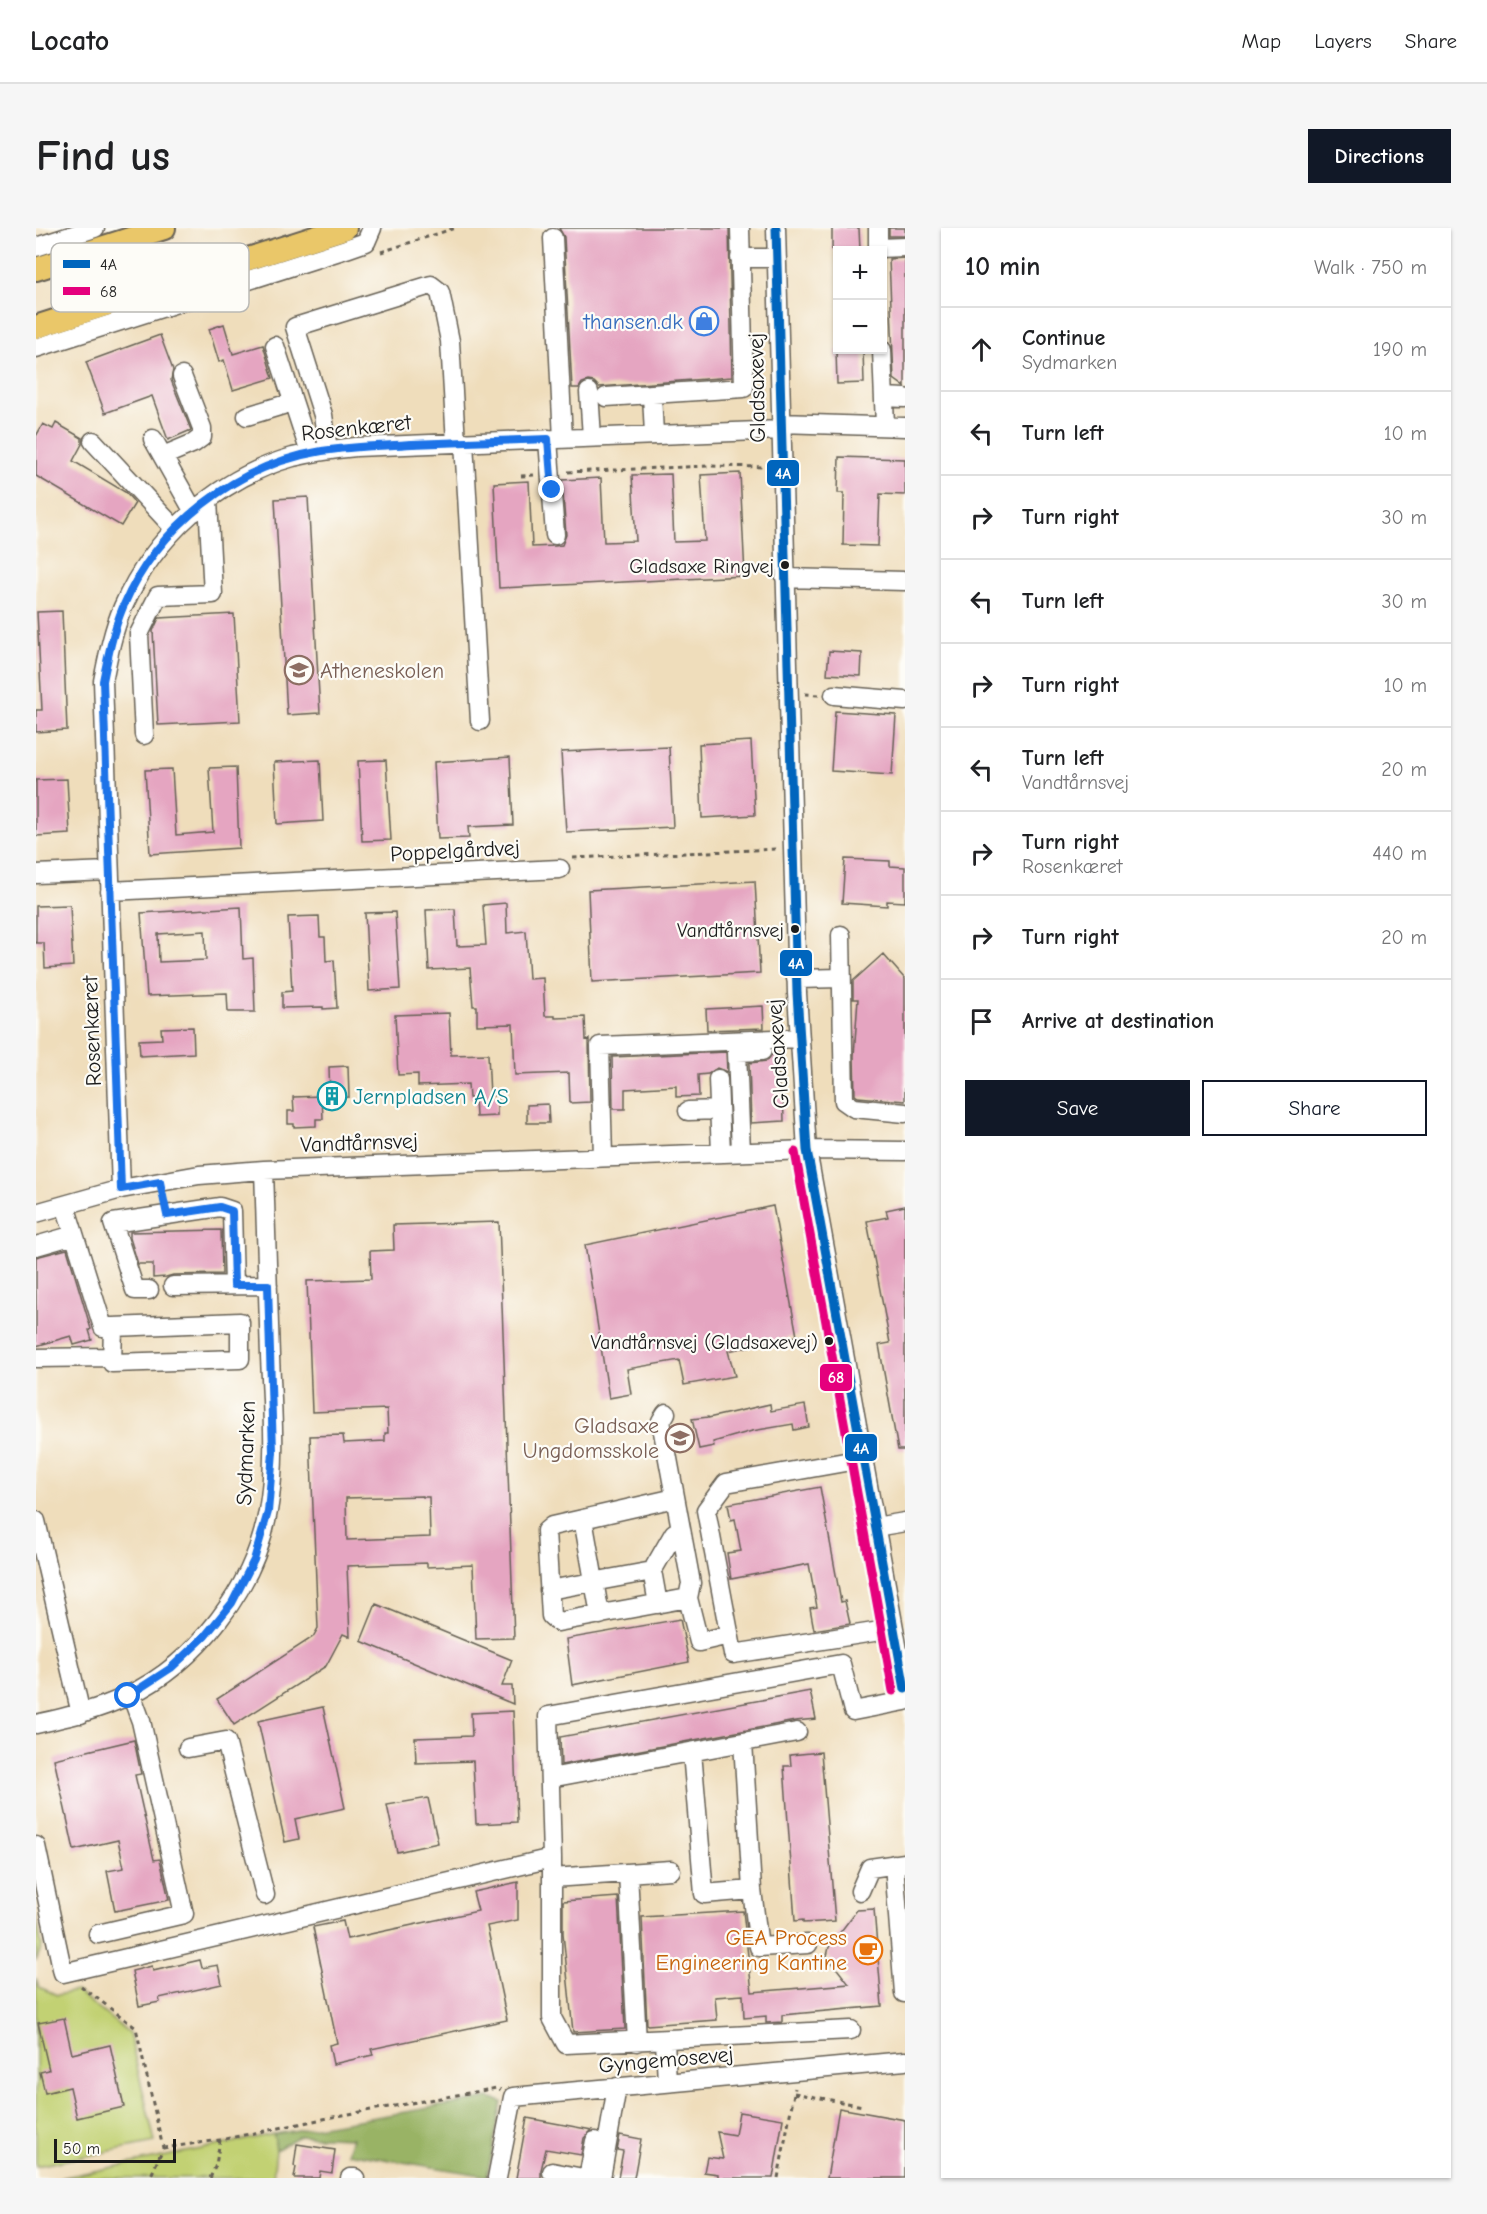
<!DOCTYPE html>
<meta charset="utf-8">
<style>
body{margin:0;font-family:"Comic Neue",sans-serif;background:#f6f6f6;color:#202124}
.controls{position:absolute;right:18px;top:18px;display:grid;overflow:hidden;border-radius:0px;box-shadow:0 2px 4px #0004}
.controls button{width:54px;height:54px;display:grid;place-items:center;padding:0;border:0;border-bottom:2px solid #e0e0e0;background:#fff;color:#202124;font:30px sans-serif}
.scale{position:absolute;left:18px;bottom:15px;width:122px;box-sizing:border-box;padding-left:6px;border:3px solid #1c1c1c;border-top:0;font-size:16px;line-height:21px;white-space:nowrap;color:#1c1c1c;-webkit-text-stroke:4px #fdfcf7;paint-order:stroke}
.stop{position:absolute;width:18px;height:18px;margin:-14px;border:4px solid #1a73e8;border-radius:50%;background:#fff}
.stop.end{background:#1a73e8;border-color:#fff;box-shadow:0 2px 6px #0008}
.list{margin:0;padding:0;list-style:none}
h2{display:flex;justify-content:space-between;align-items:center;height:78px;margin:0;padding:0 24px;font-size:26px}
h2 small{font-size:20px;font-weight:400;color:#757577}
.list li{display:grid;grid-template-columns:39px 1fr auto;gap:18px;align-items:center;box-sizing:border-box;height:84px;padding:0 24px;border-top:2px solid #e0e0e0}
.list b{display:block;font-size:22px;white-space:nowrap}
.list p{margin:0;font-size:20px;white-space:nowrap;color:#757577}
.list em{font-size:20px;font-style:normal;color:#757577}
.actions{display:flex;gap:12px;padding:18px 24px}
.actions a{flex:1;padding:14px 0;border:2px solid #111827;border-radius:0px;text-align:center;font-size:21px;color:#111827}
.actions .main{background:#111827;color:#fff}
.icon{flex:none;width:33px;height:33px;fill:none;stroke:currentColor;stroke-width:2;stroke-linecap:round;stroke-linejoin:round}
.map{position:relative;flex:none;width:869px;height:1950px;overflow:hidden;border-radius:0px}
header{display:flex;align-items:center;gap:36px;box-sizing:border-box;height:84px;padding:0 30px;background:#fff;border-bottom:2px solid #e0e0e0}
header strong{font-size:28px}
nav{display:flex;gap:33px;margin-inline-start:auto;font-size:21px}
.intro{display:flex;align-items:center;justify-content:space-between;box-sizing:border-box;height:144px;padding:0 36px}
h1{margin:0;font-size:42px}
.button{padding:15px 27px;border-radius:0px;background:#111827;color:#fff;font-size:21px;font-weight:700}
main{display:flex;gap:36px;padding:0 36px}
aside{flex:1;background:#fff;border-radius:0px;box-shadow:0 2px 4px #0004}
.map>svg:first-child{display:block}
.green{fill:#c2d173;stroke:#6f7648;stroke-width:1.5}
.forest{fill:#99b365;stroke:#5a6840;stroke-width:1.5}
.building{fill:#e5a5c1;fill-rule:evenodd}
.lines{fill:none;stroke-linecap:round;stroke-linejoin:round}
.minor-casing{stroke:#666054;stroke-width:21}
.major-casing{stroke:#666054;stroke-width:26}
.path{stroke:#666054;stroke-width:3;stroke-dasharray:4.5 4.5;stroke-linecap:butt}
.minor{stroke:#fff;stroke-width:18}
.major{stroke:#eac769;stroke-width:22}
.bus-1-casing{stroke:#fdfcf7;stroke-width:14}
.bus-2-casing{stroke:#fdfcf7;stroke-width:14}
.bus-1{stroke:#0065bd;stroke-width:9}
.bus-2{stroke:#e5007d;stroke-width:9}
.route{stroke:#1a73e8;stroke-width:8}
.bus-dot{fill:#1c1c1c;stroke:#fdfcf7;stroke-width:2}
.labels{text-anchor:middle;stroke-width:4.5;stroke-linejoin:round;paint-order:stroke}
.bus-label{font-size:20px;fill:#1c1c1c;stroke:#fdfcf7;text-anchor:end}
.shop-label{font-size:22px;fill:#366cbe;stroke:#fdfcf7;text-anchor:end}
.street-label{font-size:22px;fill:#1c1c1c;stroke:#fdfcf7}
.education-label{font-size:22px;fill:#785e54;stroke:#fdfcf7;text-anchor:start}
.culture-label{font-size:22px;fill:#0d838f;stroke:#fdfcf7;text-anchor:start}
.food-label{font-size:22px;fill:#c56008;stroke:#fdfcf7;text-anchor:end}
.key{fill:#fdfcf7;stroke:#bab9b5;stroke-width:1.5}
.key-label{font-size:16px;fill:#1c1c1c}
.line-badge{stroke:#fdfcf7;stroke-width:2}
.badge-label{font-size:16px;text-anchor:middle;font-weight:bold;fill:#fff}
</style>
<header>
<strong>Locato</strong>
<nav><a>Map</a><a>Layers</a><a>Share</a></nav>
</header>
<div class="intro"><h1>Find us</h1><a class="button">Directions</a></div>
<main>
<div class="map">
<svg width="869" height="1950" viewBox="0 0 869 1950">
<rect width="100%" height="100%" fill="#fdfcf7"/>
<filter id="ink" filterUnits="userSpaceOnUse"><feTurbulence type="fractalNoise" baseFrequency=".0167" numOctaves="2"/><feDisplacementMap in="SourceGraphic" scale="12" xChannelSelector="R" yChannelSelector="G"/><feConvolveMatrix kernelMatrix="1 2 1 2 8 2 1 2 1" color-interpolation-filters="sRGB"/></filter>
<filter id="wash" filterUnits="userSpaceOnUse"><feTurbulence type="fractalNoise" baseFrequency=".008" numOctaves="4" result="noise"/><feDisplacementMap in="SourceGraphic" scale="24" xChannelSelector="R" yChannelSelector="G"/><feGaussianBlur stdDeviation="1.35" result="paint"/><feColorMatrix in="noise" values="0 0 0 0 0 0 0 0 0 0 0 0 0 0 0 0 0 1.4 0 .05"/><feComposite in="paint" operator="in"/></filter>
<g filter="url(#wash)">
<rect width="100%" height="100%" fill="#efddbb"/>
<path class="green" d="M0 1689 6 1718 0 1733Z
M0 1750 3 1759 21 1767 40 1763 93 1805 119 1914 0 1938Z
M238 1906 240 1922 237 1950H24Z"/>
<path class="forest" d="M453 1870 466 1874 451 1948 311 1925 316 1910 263 1908 240 1922 238 1906Z"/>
<g id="blocks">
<path class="building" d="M523 0H693L696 149 563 159 558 154 552 153 546 155 543 160H536L528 9Z
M796 0H823L824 22H796Z
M853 0H869V8H853Z
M869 30V159L858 151 853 31Z
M188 96 197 126 227 117 237 150 197 162 188 132 183 134 173 101Z
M124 107 137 142 135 152 155 202 132 212 116 168 69 185 50 134Z
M800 122H827L828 155 801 156Z
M20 195 46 210V216L37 233 89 264 99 275 85 298 0 248V208L7 196 17 201Z
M803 229 869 231V267L844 266 842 318 807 317 808 265H802Z
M704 245 709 348 463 360 458 255 493 253 496 319 519 318 526 317 530 307 526 252 565 250 568 314 600 313 596 247 635 246 638 314 669 313 665 247Z
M272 269 284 485 251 487 239 271Z
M26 383 31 502 0 504V482H6L1 384Z
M198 386 204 493 122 497 117 403 123 390Z
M793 423 826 425 825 448 791 446Z
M799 483 860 487 856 547 795 543Z
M715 513 719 587 666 590 663 516Z
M633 519 637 599 530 604 525 524Z
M474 529 477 597 432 599 433 610 402 611 398 534Z
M284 532 287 593 241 596 238 534Z
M350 532 355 612 326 613 322 533Z
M200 539 203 620 114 626 109 542 136 541 140 607 177 604 173 540Z
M31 551 34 606 0 608V552Z
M809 631 854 633V638L869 639V674L851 673V678L806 675Z
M719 653 724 745 556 754 552 662Z
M470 675 471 705 490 703 493 751 507 750 509 788H519V790L549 789 550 812 553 811 554 874 534 875 533 845 479 847 477 796 441 797V778H437L434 740 393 742 390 682 419 681 421 718 450 717 447 677Z
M34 677 37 738 9 740 8 715H0V678Z
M205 679 207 731 217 730 219 784H192L191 765 111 768 105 685ZM169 703 170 732 123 734 122 706Z
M359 684 364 761 333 763 329 685Z
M283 688 284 709H289L290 733 298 732 301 780 287 781V779L246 780V764L256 763 252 689Z
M847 726 869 751V873L822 869 819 867 818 828 822 771H817V753Z
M727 778 728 800 671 802 670 781Z
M413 785 415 827 452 826 454 868 461 867V888L440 889 439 870H433L432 856 382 858V846L362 847 359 787Z
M157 799 158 825 104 828 103 812 126 811 125 800Z
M690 824 691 844 681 840 672 846 662 847 663 868 640 869V858L589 861V881H577L576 829Z
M737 825H742L743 863 747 862 748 893 715 895 713 835 731 833Z
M312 838 313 869 294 870 293 839Z
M286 868 287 891H280V898L258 899V896H252V883H258L257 869Z
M512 876 513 895H491V877Z
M737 978 761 1108 692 1123 699 1148 648 1157 643 1132 591 1141 595 1166 573 1170 549 1017Z
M869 978V1222H862L843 1117 854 1115 831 993 852 989 850 982Z
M463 994 478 1410 440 1411 437 1337 391 1339V1335L311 1338 314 1409 307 1406 290 1438 198 1497 181 1471 277 1409 282 1400 274 1208 307 1207 308 1215 349 1213V1205H352L351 1181 276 1184 271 1053 335 1051 334 1023 358 1022 357 997ZM387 1268V1269H393L394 1309 311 1312 310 1270Z
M185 1002 186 1046 137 1047 130 1049 117 1050V1036H102L94 1010V1004Z
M31 1021 55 1101 53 1102 56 1112 38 1117 35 1108 0 1118V1029Z
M734 1176 735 1183 769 1177 773 1199 758 1202 757 1196 716 1203 677 1214 678 1218 663 1221 656 1191 672 1189V1190Z
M784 1259 805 1374 809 1373 814 1396 778 1402 774 1380 781 1379 773 1336 695 1351 691 1325 705 1323 699 1291 695 1292 692 1276Z
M340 1376 476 1432 466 1458H476L477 1476 325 1413Z
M644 1391 653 1434 536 1457 530 1411Z
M774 1463 780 1491 759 1493 525 1537 524 1509Z
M287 1479 309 1580 259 1591 263 1611 249 1614 222 1493Z
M477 1483 481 1594 440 1596 437 1533 380 1535 379 1510 436 1508 435 1485Z
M98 1512 105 1546 99 1547 118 1632 124 1631 133 1672 79 1683 71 1643 88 1640 82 1612 38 1622 18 1531Z
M785 1524 799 1693 767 1695V1692L759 1693 748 1538H755L754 1527Z
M392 1570 402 1615 361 1624 351 1577Z
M482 1654V1692L451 1698 471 1792 335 1821 337 1827 297 1836 293 1817 301 1815 277 1699 307 1693 311 1711 442 1683 437 1664Z
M582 1669 589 1801 537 1804 527 1705V1673Z
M838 1681 846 1778 746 1787V1794L730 1795V1788L708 1790 707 1767 679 1769 681 1792 611 1797 606 1689 707 1683 716 1764 813 1756 791 1728 793 1719 821 1682Z
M164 1732 166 1740 182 1737 186 1756 123 1770 124 1774 103 1778 96 1743 116 1738 117 1743Z
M28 1790 36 1826 74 1817 88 1879 41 1890 34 1859 9 1865 4 1844 13 1842 2 1795Z
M803 1880 869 1892V1950H791Z
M703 1884 747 1891 737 1950H682V1946L668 1944 671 1929 687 1931 681 1904 699 1907Z
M491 1890 556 1902 548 1910 545 1927 510 1921 505 1942V1950H480Z
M584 1907 605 1911 598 1950H582L587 1923 581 1922Z
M261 1916 299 1922 296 1945 284 1943 283 1950H258L260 1939 258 1938Z"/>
</g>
</g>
<g filter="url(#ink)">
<use href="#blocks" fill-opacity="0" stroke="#666054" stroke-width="1.5"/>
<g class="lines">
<g class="minor-casing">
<path id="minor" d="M740 0 761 765 771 922 869 1461
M842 0V22
M517 10 527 211
M0 19 59 0
M842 20 869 19
M704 30H741
M239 118 274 225
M0 120 310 21 330 14 336 0
M846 122 849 198
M553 164 556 209
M616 166 618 207
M570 169 708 160 704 0
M848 169 869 170
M211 188 257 174
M744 195 869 199
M117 211 158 284
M512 211 519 307
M57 213 139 301
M428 214 444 493
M292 222 287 187 259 99 395 57 404 64 414 113 420 215
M127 228 158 215 166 209V200L146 148
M749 350 869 353
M798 467 869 473
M108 507 103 406 122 368 177 366 172 272
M0 646 73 643
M74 663 524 641
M805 707 808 873 818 880 869 885
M760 751 805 750
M682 851 685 925
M652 883 683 882
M705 924 701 824 726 823
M567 929 564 818 764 810
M85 961 67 453C72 428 77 402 87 379 118 308 182 250 257 229 278 224 299 221 320 219L745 202
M29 977 67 1099H77L204 1094V1131L76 1135 77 1099
M0 985 85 961 163 947 228 942 771 922 869 923
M0 1018 38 1007
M137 1058 232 1057
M113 1062H99L77 995 184 979 196 983 198 1057
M0 1130 76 1129
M630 1185 625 1193 655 1355 652 1370
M826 1231 690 1255 670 1282 697 1426 857 1401
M639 1270 516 1298 510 1303 515 1388 522 1394 652 1370 663 1414 693 1407
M547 1291 564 1387
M0 1293 45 1486
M839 1299 869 1294
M619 1338 638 1305 645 1301
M617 1348 622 1376
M513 1362 611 1344
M0 1496C31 1489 62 1482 91 1468 161 1435 219 1359 232 1283 241 1232 236 1179 234 1128 232 1066 230 1004 228 942
M707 1514 716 1662 723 1719 772 1716
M152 1520 190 1513 229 1667
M656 1524 668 1666 716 1662
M514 1550 761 1504
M0 1618 27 1745 516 1630
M858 1636 868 1765
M592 1645 601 1814
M516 1650 635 1642
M824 1663 834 1640 869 1635
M62 1706 148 1686 105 1493 95 1466
M815 1802 530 1816 516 1790V1630L512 1488 805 1436 817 1483 869 1473
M629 1812 631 1855
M516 1944 547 1950
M314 1950H319
M461 1950 477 1869 869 1833
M552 1950 559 1913
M565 1950 581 1859"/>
</g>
<g class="major-casing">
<path id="major" d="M0 41 128 0
M0 99 309 0"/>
</g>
<path class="path" d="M345 24 419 0
M532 244 672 238 732 239
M485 248 498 247
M769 466 783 467
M537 630 740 621
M45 1758 100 1800 127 1920 114 1950
M758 1865 827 1878
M127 1920 184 1912 307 1887 461 1860 465 1862
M174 1950 180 1937 184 1912
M742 1950 759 1860"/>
<use href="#minor" class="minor"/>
<use href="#major" class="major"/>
<g class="bus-1-casing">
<path id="bus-1" d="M740 0 761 765 771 922 869 1461"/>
</g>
<g class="bus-2-casing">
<path id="bus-2" d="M759 924 857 1463"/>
</g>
<use href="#bus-1" class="bus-1"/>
<use href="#bus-2" class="bus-2"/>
</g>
</g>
<g class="lines" filter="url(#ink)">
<path class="route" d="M92 1468 135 1440 169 1408 196 1375 218 1332 232 1284 237 1224 232 1057H198L196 983 184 979 131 987 124 954 85 961 67 453C72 428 77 403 87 379 121 299 199 237 286 223 316 218 346 218 376 216 421 214 467 213 512 211L516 262"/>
</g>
<defs>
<g id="shop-ring" transform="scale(1.5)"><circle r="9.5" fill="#fdfcf7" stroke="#3f7fe0" stroke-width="1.5"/><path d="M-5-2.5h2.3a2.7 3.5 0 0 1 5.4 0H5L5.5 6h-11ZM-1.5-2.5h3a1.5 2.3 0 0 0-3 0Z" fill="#3f7fe0"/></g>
<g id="school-ring" transform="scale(1.5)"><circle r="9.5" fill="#fdfcf7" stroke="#8d6e63" stroke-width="1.5"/><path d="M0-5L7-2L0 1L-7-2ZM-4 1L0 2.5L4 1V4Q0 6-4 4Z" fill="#8d6e63"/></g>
<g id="building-ring" transform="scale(1.5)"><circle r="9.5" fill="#fdfcf7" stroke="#0f9aa8" stroke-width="1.5"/><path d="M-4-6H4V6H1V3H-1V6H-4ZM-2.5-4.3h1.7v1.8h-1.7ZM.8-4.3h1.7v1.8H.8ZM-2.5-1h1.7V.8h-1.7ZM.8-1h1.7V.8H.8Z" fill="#0f9aa8"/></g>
<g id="cafe-ring" transform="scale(1.5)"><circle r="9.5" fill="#fdfcf7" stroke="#e8710a" stroke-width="1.5"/><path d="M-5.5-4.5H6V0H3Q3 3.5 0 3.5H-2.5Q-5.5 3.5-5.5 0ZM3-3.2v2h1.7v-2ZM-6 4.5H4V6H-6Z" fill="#e8710a"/></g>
</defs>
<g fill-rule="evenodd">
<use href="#shop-ring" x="668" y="93"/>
<use href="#school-ring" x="263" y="442"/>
<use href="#building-ring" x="296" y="868"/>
<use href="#school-ring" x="644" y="1210"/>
<use href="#cafe-ring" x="832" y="1722"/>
</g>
<g class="bus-dot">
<circle cx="749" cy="337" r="5"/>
<circle cx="759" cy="701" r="5"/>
<circle cx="793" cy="1113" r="5"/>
</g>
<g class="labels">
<g class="bus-label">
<text x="738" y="345">Gladsaxe Ringvej</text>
<text x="748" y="709">Vandtårnsvej</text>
<text x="782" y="1121">Vandtårnsvej (Gladsaxevej)</text>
</g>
<g class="shop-label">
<text x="647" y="101">thansen.dk</text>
</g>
<g class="street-label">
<text transform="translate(720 160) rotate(-91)" y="8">Gladsaxevej</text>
<text transform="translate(320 199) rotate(-6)" y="8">Rosenkæret</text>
<text transform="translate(419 622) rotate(-3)" y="8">Poppelgårdvej</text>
<text transform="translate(55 803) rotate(-92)" y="8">Rosenkæret</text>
<text transform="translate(741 826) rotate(-94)" y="8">Gladsaxevej</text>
<text transform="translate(323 914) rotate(-2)" y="8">Vandtårnsvej</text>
<text transform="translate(209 1225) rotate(-88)" y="8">Sydmarken</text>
<text transform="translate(630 1831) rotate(-5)" y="8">Gyngemosevej</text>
</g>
<g class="education-label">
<text x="284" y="450">Atheneskolen</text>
<text x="623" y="1205" text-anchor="end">Gladsaxe<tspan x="623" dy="25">Ungdomsskole</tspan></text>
</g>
<g class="culture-label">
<text x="317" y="876">Jernpladsen A/S</text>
</g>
<g class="food-label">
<text x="811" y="1717">GEA Process<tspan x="811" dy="25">Engineering Kantine</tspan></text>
</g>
</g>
<rect x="15" y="15" width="198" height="69" rx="9" class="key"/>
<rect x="27" y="32" width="27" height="8" fill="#0065bd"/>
<rect x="27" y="59" width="27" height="8" fill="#e5007d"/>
<g class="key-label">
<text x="64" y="42">4A</text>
<text x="64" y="69">68</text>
</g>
<g class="line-badge">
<rect x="730" y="231" width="34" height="28" rx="6" fill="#0065bd"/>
<rect x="743" y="721" width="34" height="28" rx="6" fill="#0065bd"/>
<rect x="783" y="1135" width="34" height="29" rx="6" fill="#e5007d"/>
<rect x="808" y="1205" width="34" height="29" rx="6" fill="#0065bd"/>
</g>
<g class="badge-label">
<text x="747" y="251">4A</text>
<text x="760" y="741">4A</text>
<text x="800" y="1155">68</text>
<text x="825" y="1226">4A</text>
</g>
</svg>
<div class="controls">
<button>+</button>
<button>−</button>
</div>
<div class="scale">50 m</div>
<div class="stop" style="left:92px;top:1468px"></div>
<div class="stop end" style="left:516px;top:262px"></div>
</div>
<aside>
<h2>10 min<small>Walk · 750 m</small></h2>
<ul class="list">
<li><svg class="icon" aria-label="ahead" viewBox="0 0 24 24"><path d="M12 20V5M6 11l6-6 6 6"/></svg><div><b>Continue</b><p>Sydmarken</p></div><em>190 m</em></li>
<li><svg class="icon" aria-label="left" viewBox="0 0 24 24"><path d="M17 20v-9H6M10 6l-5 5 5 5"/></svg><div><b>Turn left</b></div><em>10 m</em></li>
<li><svg class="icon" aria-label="right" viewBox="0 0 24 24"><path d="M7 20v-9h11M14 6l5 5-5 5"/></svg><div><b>Turn right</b></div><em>30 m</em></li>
<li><svg class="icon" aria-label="left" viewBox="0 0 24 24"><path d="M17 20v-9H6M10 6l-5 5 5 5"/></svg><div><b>Turn left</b></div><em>30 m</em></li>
<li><svg class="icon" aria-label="right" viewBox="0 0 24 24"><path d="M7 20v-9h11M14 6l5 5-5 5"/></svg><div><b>Turn right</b></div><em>10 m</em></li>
<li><svg class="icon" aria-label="left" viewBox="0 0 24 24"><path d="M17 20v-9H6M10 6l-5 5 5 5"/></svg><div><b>Turn left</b><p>Vandtårnsvej</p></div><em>20 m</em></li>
<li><svg class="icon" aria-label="right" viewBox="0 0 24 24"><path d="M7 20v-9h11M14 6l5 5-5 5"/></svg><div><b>Turn right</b><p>Rosenkæret</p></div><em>440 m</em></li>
<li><svg class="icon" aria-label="right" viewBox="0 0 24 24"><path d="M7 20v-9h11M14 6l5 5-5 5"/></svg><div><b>Turn right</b></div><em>20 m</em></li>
<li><svg class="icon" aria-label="arrive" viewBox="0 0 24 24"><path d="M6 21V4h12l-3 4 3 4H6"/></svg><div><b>Arrive at destination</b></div></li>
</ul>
<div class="actions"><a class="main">Save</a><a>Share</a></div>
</aside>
</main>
